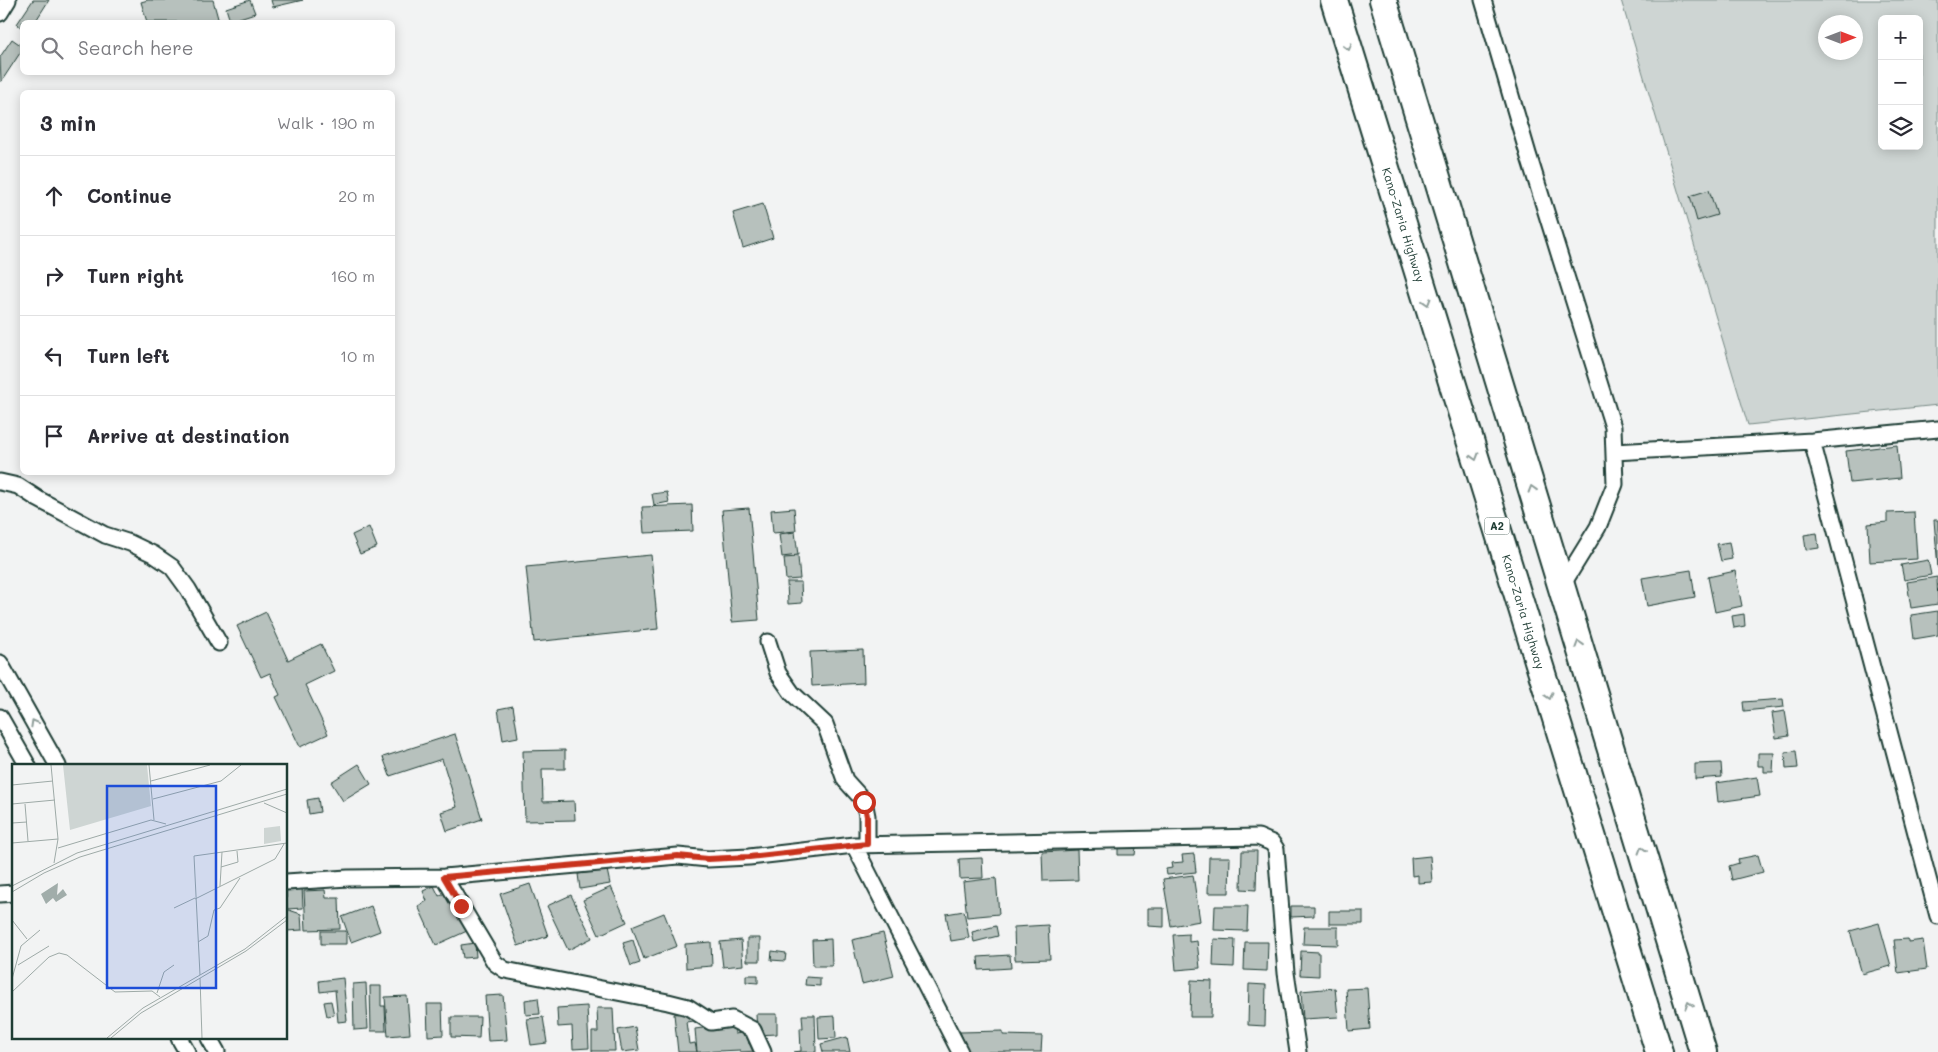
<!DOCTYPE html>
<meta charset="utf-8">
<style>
body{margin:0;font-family:Mali,sans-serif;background:#f2f2f3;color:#2b2b33}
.controls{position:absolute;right:15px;top:15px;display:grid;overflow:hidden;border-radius:8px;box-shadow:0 2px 12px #0003}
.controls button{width:45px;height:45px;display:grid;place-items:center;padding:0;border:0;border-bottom:1px solid #e1e1e2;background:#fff;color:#2b2b33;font:25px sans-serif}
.compass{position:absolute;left:1818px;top:15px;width:45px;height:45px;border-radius:50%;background:#fff;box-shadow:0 2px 12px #0003;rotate:90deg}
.stop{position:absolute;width:15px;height:15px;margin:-11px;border:4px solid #c8321e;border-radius:50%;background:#fff}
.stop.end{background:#c8321e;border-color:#fff;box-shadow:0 1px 5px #0008}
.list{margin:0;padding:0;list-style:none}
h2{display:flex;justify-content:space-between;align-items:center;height:65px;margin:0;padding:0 20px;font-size:21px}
h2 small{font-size:16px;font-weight:400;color:#7c7c81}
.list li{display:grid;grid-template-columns:32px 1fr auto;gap:15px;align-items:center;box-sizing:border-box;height:80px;padding:0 20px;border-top:1px solid #e1e1e2}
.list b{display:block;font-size:19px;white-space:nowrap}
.list em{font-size:16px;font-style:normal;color:#7c7c81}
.icon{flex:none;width:28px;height:28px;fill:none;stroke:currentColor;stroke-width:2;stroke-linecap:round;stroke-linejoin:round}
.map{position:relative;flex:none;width:1938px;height:1052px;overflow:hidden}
.search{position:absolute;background:#fff;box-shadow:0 2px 12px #0003;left:20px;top:20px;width:375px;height:55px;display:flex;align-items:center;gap:12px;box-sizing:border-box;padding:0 18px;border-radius:8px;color:#7c7c81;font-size:19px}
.panel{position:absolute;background:#fff;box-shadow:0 2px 12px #0003;left:20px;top:90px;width:375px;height:385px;border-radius:8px}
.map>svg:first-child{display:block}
.green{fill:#ced5d3;stroke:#768984;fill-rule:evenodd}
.building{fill:#b7c1bd;stroke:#1f3d34}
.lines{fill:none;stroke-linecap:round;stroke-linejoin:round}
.minor-casing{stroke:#1f3d34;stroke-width:19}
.trunk-casing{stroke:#1f3d34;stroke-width:30}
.minor{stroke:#fff;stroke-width:15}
.trunk{stroke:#fff;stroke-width:26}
.oneway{stroke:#8f9e9a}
.route{stroke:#c8321e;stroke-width:6}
.labels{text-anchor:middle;stroke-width:4.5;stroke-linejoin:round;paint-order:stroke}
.shield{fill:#fff;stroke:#627771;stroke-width:1}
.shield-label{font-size:11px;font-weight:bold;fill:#1f3d34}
.street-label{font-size:12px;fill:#1f3d34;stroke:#fff}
.inset-road{fill:none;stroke:#9eaaa7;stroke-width:1}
.view{fill:#1d4ed8;fill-opacity:0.15;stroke:#1d4ed8;stroke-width:2.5}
.inset-edge{fill:none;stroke:#1f3d34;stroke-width:2.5}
</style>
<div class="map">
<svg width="1938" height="1052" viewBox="0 0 1938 1052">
<rect width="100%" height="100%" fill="#f2f3f3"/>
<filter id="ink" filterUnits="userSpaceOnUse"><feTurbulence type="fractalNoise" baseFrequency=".02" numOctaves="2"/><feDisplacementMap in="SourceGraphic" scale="10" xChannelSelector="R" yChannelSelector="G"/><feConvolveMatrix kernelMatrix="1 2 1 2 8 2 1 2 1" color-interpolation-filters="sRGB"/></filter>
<g filter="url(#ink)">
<path class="green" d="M1621 0H1938V405L1748 425ZM1882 19H1919V146H1882ZM1826 22H1856V52H1826Z"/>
<path class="building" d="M33 0H49L35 22H22V28L17 24Z
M148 0H213L219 22H147L141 2Z
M250 0 255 13 230 21 226 8Z
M271 0H303L273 7Z
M12 39 22 46V50L1 82 0 57Z
M1709 190 1717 215 1697 221 1690 196Z
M763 204 773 238 743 248 733 213Z
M1897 445 1900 478 1850 483 1846 451Z
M667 492 669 502 654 505 652 494Z
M692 505 693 531 644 533 642 507Z
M749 508 759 620 732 622 722 510Z
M794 508 796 531 773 533 771 510Z
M1914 512 1917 559 1870 562 1868 524 1887 522V513Z
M1934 520H1938V568Z
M369 527 377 547 360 554 352 535Z
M795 532 798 555 782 557 779 534Z
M1817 533 1819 548 1806 550 1804 535Z
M1729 542 1732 559 1721 561 1717 544Z
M651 555 658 629 534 642 526 567Z
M798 557 800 579 786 580 784 558Z
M1928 560 1931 575 1904 580 1901 565Z
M1691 570 1695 597 1647 606 1642 578Z
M1735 571 1742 606 1715 612 1708 577Z
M1937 577 1938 604 1911 608 1907 582Z
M787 582H801L802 603 788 604Z
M1938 611V635L1914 639 1911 615Z
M266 612 288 660 321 644 334 671 305 685 328 734 300 747 276 697 280 695 270 673 261 677 237 626Z
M1744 614 1745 626 1734 628 1732 616Z
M863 650 864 683 812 686 810 652Z
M1783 699 1784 707 1744 711 1743 702Z
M513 706 518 737 503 740 498 709Z
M1785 711 1789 736 1776 738 1772 713Z
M455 734 482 819 447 831 441 812 457 807 442 759 390 776 383 757Z
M565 750V769H542L543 802 574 801 575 820 525 821 523 751Z
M1796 751 1798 768 1786 769 1785 752Z
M1758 753H1774L1773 772H1764V766H1758Z
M1721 763 1722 777 1695 779V764Z
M359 764 371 784 343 801 331 782Z
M1757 777 1760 796 1718 802 1716 783Z
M318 798 320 812 309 814 307 800Z
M1118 846 1136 847 1135 855H1118Z
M1077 850 1078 880 1043 881 1042 852Z
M1242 851H1257L1256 890 1241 889Z
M1194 854 1196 872 1167 875 1166 869 1172 868 1171 863 1183 862 1182 855Z
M1758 855 1763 872 1732 880 1729 866 1739 863 1738 859Z
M1430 856 1432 882 1418 883V875L1412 876 1411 858Z
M1209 857H1230L1229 893H1208Z
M982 858 983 878 960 879 959 859Z
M607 870 610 884 580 889 578 874Z
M1193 875 1200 921 1171 926 1163 879Z
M996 878 999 914 967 917 963 882Z
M530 884 548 936 518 946 500 894Z
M302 886 303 908 287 909 286 887Z
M434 886 439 896 448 891 467 931 436 945 418 906 427 901 423 891Z
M611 887 627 922 599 935 583 900Z
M325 890 326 898H339L340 929 306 930 304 891Z
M571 895 592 938 568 950 547 906Z
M371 906 380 931 351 942 342 917Z
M1215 906H1248L1247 931 1214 930Z
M1291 906H1314V916L1291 917Z
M1148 908H1164V927L1148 926Z
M286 909 301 914 302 930 286 931Z
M964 911 969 938 951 941 946 914Z
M1329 911H1363V924H1329Z
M664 913 677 946 644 959 632 926Z
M1879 923 1891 966 1862 974 1850 931Z
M1048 925 1050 959 1015 960 1014 927Z
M996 926 998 936 974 942 972 932Z
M1304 927H1338V945L1303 944Z
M321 931H346V944H321Z
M883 933 894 976 862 984 852 940Z
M1189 934V942L1197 941 1200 968 1176 970 1173 935Z
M747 938H760V961H747Z
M831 939 832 966H813L812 940Z
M1214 939 1235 940 1234 967 1213 966Z
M1908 939V942L1923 940 1927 969 1898 973 1894 940Z
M633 940 640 963 631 966 623 943Z
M741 940 743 965 723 967 720 942Z
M711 942 712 966 686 968 685 944Z
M1245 942H1268L1267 971 1244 970Z
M475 943 476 957 463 958 461 945Z
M772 951 786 953 785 961 771 960Z
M1301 951 1319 952V976L1300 975Z
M1010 955 1011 968 979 970 978 957Z
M746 975H758V983L746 982Z
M806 977 820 978V986L805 985Z
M343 978 347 1021 338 1022 335 990 320 992 319 981Z
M1191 980 1212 981 1211 1017H1190Z
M366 983 368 1029 354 1030 353 984Z
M1249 984 1266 985 1265 1026 1248 1025Z
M370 986H381V1006H385L386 1031H371Z
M1335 988 1338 1017 1303 1019 1301 991Z
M1367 988 1370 1029 1349 1031 1346 989Z
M503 995 507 1040 488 1041 485 996Z
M407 996 410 1034 388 1036 385 997Z
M538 998 540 1014 526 1015 525 1000Z
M331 1001 334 1015 327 1016 324 1002Z
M427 1004H442L443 1035 428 1036Z
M587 1006 589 1048 573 1049 572 1026 558 1027 557 1008Z
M597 1008H613L615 1051H592V1032H598Z
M692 1012 693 1021 686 1022 689 1044 695 1043 697 1052H678L674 1014Z
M756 1014H777V1034L757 1035Z
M802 1015H815L816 1052H794L801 1051 800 1028H803Z
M835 1016 836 1038 819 1039 818 1017Z
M451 1017H480L479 1038 451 1037Z
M543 1017 547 1043 531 1045 527 1019Z
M734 1024 735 1034 748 1032 749 1044 757 1043 758 1051 740 1052V1050L697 1052 695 1029Z
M635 1027 639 1050 622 1052 618 1030Z
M1003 1031V1035L1042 1036 1041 1052H968L960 1032Z
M847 1037 850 1052H823L821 1044Z"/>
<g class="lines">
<g class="minor-casing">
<path id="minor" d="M1483 0 1528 154 1613 427 1615 484 1598 527 1561 587
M0 13 8 0
M1812 441 1938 916
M1614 452 1812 441 1938 429
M0 482 18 486 38 499 105 535 130 543 153 554 172 567 188 589 219 643
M768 642 778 673 792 693 825 724 845 780 864 801 867 816V844
M0 663 58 766
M0 717 28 766
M854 845 960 1052
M444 877 495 963 505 970 668 1002 688 1007 711 1022 732 1019 753 1030 763 1052
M286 882 348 878 444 877 678 856 708 859 749 857 854 845 1258 837 1272 843 1276 849 1286 973 1298 1052
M0 894 14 893
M179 1038 187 1052
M209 1038 217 1052"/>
</g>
<g class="trunk-casing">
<path id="trunk" d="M1334 0 1659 1052
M1383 0 1703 1052"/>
</g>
<use href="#minor" class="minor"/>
<use href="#trunk" class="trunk"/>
</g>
<defs><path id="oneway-chevron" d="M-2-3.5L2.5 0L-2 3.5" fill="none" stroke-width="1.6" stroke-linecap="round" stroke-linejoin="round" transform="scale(1.25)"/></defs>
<g class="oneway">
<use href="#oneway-chevron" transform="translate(1348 47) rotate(73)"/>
<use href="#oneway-chevron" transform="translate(1427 302) rotate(73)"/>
<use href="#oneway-chevron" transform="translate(1475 457) rotate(73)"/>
<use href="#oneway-chevron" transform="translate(1532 489) rotate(-107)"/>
<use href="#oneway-chevron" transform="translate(1579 644) rotate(-107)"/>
<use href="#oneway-chevron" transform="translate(1549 696) rotate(73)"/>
<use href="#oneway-chevron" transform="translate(34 723) rotate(-119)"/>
<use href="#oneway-chevron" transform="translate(1642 850) rotate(-107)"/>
<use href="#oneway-chevron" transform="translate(1689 1005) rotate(-107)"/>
</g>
</g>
<g class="lines" filter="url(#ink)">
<path class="route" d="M461 906 444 877 678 856 708 859 749 857 867 844V816L864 802"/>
</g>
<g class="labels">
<rect class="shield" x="1484.5" y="517.5" width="25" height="17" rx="4"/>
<g class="shield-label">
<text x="1497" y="530">A2</text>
</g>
<g class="street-label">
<text transform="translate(1403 225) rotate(73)" y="4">Kano-Zaria Highway</text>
<text transform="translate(1523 612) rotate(73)" y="4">Kano-Zaria Highway</text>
</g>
</g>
<g transform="translate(12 764)">
<rect width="275" height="275" fill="#f2f3f3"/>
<path d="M51 1H135L139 42 58 66ZM268 62 269 77 252 80V64Z" fill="#ced5d3"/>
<path d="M46 119 45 131 51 125 55 131 44 138 41 134 34 140 29 130Z" fill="#a1adaa"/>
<path class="inset-road" d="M39 1 46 75 42 99M137 1 142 56M139 17 198 1M0 21 41 17M141 35 209 17 229 1M252 39 275 49M0 40 43 36M13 40 16 77M0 59 15 58M0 79 46 75M46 84 139 56 154 60M209 103 226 98 225 87M0 122 65 89 275 25M208 122 210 88M0 128 32 109 68 93 275 30M183 135 263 95 272 80M162 144 183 134M0 156 15 175M186 178 196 172 202 146 208 144 228 114M6 201 37 182M188 211 182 92 275 79M188 214 190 274M0 215 9 182 28 166M0 228 37 193 47 189 55 191 103 228 140 227 148 233M145 229 152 208 162 201M95 274 131 244 233 185 275 152M99 274 129 249 234 187 275 156"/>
<path class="view" d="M95 22H204V224H95Z"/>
<rect width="275" height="275" class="inset-edge"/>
</g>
</svg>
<div class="controls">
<button>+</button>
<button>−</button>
<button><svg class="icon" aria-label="layers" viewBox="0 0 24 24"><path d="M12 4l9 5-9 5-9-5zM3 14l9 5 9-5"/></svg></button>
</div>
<svg class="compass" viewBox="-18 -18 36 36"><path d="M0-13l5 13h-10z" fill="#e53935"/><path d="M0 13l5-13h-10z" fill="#7c7c81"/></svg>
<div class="stop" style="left:864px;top:802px"></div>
<div class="stop end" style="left:461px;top:906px"></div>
<div class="search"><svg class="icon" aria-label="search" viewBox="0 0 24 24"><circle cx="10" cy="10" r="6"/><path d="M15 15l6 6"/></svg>Search here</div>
<section class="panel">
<h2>3 min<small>Walk · 190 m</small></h2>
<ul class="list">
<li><svg class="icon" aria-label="ahead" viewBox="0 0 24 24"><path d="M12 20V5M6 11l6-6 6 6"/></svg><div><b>Continue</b></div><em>20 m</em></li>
<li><svg class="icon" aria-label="right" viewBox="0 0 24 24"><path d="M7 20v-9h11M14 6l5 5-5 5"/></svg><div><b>Turn right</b></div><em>160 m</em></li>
<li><svg class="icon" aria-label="left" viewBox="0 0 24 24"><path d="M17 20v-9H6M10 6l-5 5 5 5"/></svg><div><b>Turn left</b></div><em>10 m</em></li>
<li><svg class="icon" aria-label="arrive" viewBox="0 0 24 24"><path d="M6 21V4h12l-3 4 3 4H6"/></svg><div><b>Arrive at destination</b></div></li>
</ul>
</section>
</div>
